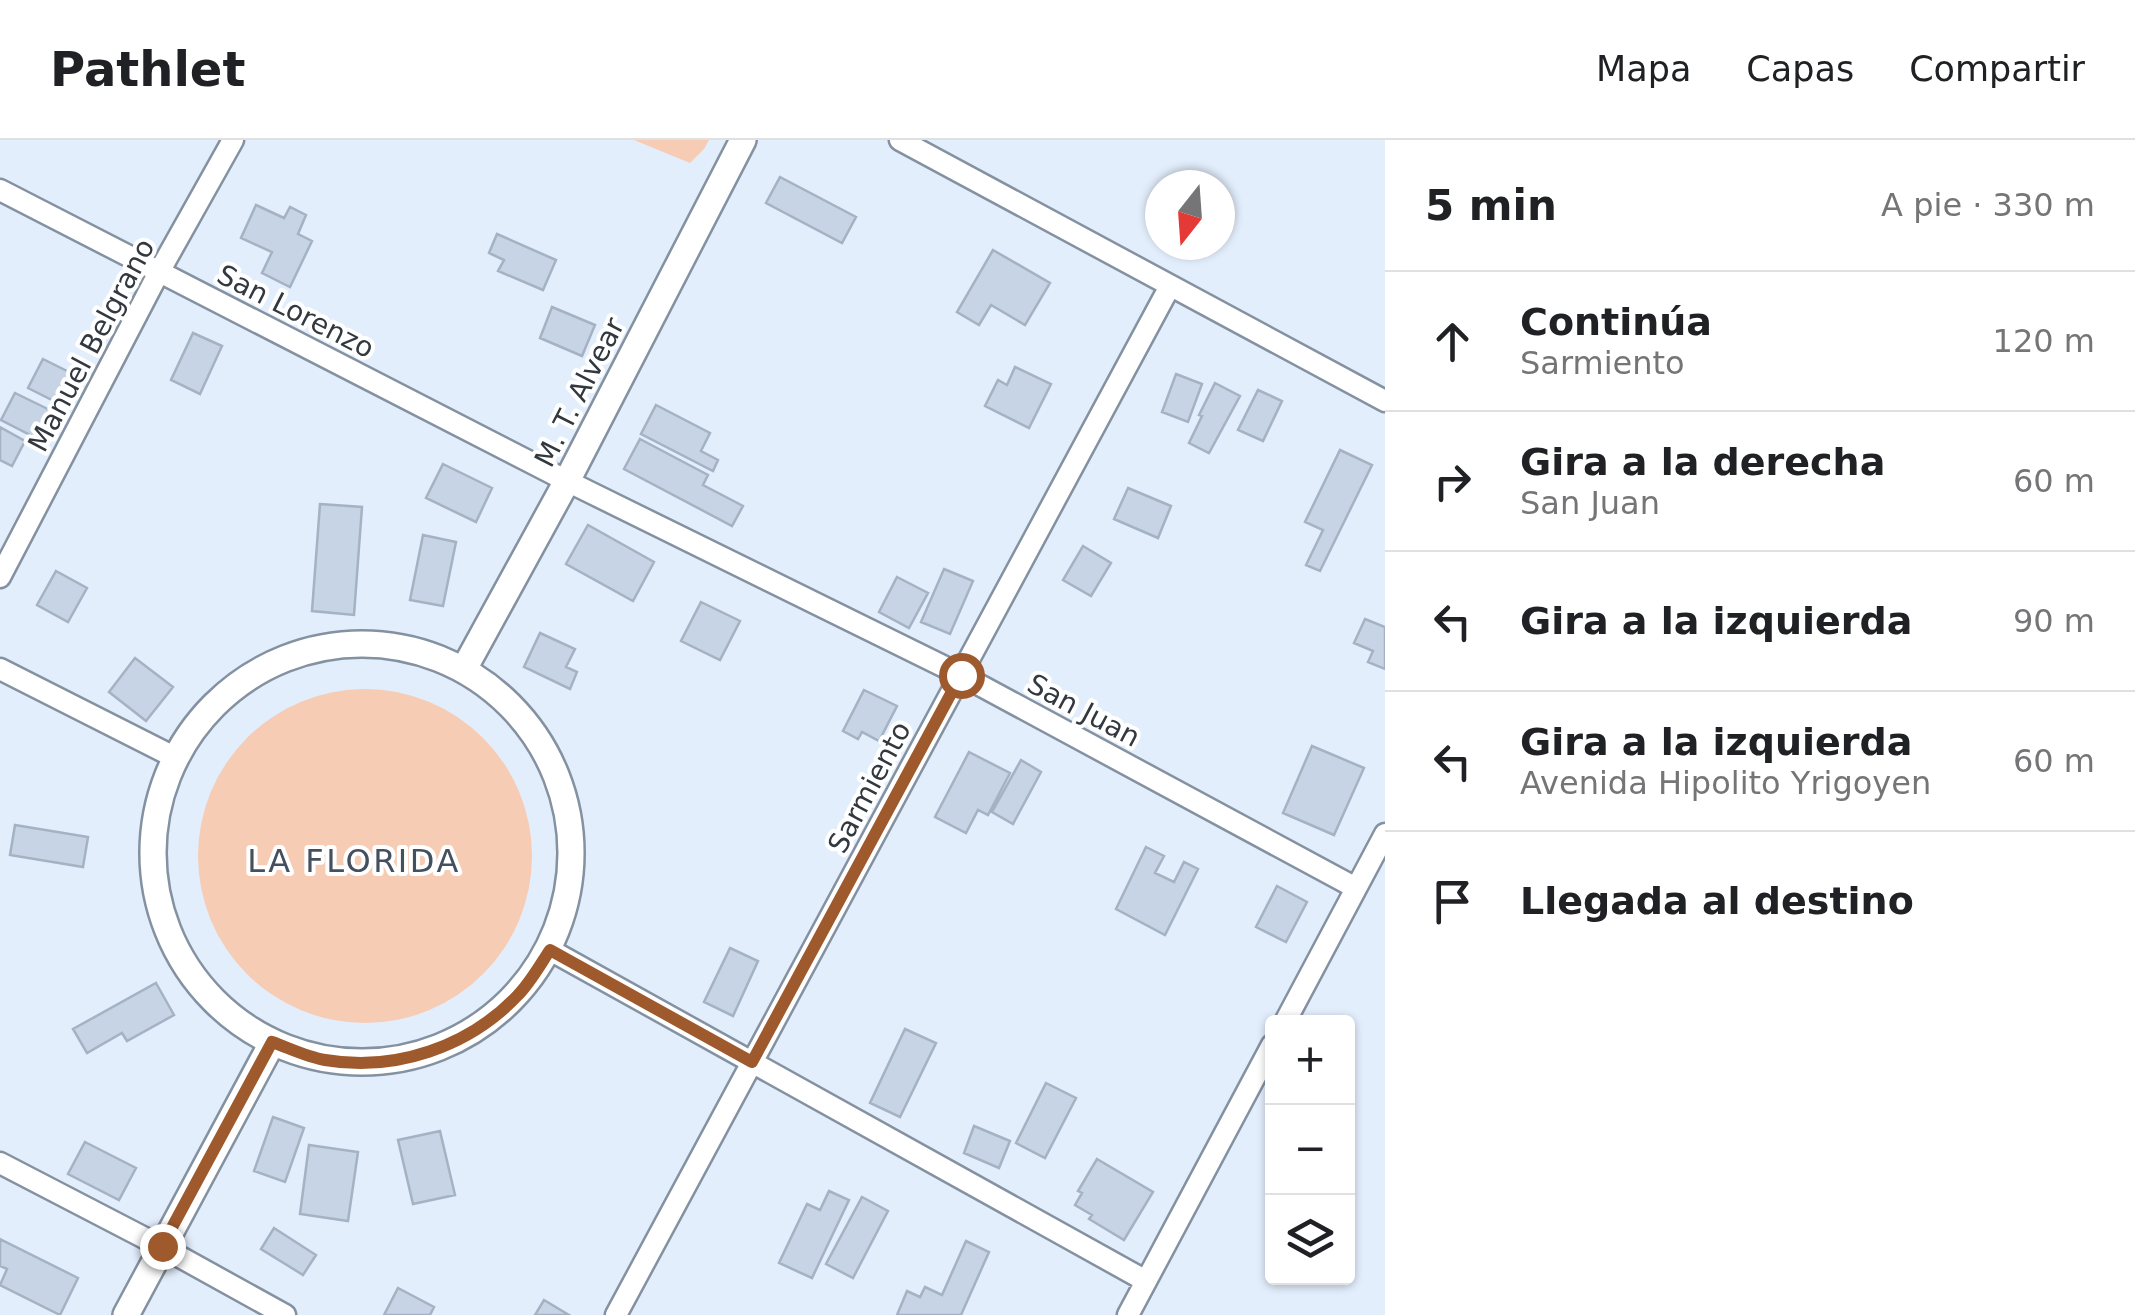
<!DOCTYPE html>
<html lang="es">
<meta charset="utf-8">
<style>
body{margin:0;font-family:"DejaVu Sans",sans-serif;background:#f6f6f6;color:#202124}
.controls{position:absolute;right:30px;bottom:30px;display:grid;overflow:hidden;border-radius:10px;box-shadow:0 2px 8px #0004}
.controls button{width:90px;height:90px;display:grid;place-items:center;padding:0;border:0;border-bottom:2px solid #e0e0e0;background:#fff;color:#202124;font:50px sans-serif}
.compass{position:absolute;left:1145px;top:30px;width:90px;height:90px;border-radius:50%;background:#fff;box-shadow:0 2px 8px #0004;rotate:197deg}
.stop{position:absolute;width:30px;height:30px;margin:-22px;border:8px solid #9e592d;border-radius:50%;background:#fff}
.stop.end{background:#9e592d;border-color:#fff;box-shadow:0 2px 10px #0008}
.list{margin:0;padding:0;list-style:none}
h2{display:flex;justify-content:space-between;align-items:center;height:130px;margin:0;padding:0 40px;font-size:42px}
h2 small{font-size:32px;font-weight:400;color:#757577}
.list li{display:grid;grid-template-columns:65px 1fr auto;gap:30px;align-items:center;box-sizing:border-box;height:140px;padding:0 40px;border-top:2px solid #e0e0e0}
.list b{display:block;font-size:38px;white-space:nowrap}
.list p{margin:0;font-size:32px;white-space:nowrap;color:#757577}
.list em{font-size:32px;font-style:normal;color:#757577}
.icon{flex:none;width:55px;height:55px;fill:none;stroke:currentColor;stroke-width:2;stroke-linecap:round;stroke-linejoin:round}
.map{position:relative;flex:none;width:1385px;height:1175px;overflow:hidden}
header{display:flex;align-items:center;gap:60px;box-sizing:border-box;height:140px;padding:0 50px;background:#fff;border-bottom:2px solid #e0e0e0}
header strong{font-size:48px}
nav{display:flex;gap:55px;margin-inline-start:auto;font-size:35px}
main{display:flex}
aside{flex:1;background:#fff}
.map>svg:first-child{display:block}
.green{fill:#f6ccb5}
.building{fill:#c6d4e5;stroke:#a4b2c3;stroke-width:2.5}
.lines{fill:none;stroke-linecap:round;stroke-linejoin:round}
.minor-casing{stroke:#8491a1;stroke-width:25}
.tertiary-casing{stroke:#8491a1;stroke-width:30}
.minor{stroke:#fff;stroke-width:20}
.tertiary{stroke:#fff;stroke-width:25}
.route{stroke:#9e592d;stroke-width:12}
.labels{text-anchor:middle;stroke-width:8;stroke-linejoin:round;paint-order:stroke}
.street-label{font-size:28px;fill:#32383f;stroke:#fff}
.quarter-label{font-size:32px;letter-spacing:2.5px;fill:#44505e;stroke:#fff}
</style>
<header>
<strong>Pathlet</strong>
<nav><a>Mapa</a><a>Capas</a><a>Compartir</a></nav>
</header>
<main>
<div class="map">
<svg width="1385" height="1175" viewBox="0 0 1385 1175">
<rect width="100%" height="100%" fill="#e3eefc"/>
<path class="green" d="M634 0H709L704 9 690 23Z
M198 716a167 167 0 1 1 334 0a167 167 0 1 1-334 0Z"/>
<path class="building" d="M780 37 856 77 842 103 766 63Z
M256 65 284 78 290 67 306 75 298 94 312 101 290 147 262 133 272 112 241 98Z
M497 94 556 120 543 150 498 131 504 120 489 113Z
M993 110 1050 143 1025 185 991 165 979 185 957 172Z
M552 167 595 185 582 216 540 198Z
M193 193 222 206 200 254 171 240Z
M43 219 73 234 58 263 28 248Z
M1015 227 1051 244 1029 288 985 266 998 240 1007 245Z
M1176 234 1202 244 1188 282 1162 272Z
M1215 243 1240 256 1209 313 1189 303 1202 276 1199 275Z
M1258 250 1282 261 1263 301 1238 290Z
M15 253 58 274 44 302 1 280Z
M656 265 710 293 701 311 718 320 713 331 641 294Z
M0 287 25 301 12 326 0 320Z
M640 299 708 335 703 345 743 366 732 386 624 329Z
M1340 310 1372 325 1320 431 1306 425 1323 390 1305 382Z
M443 324 492 348 476 382 426 358Z
M1128 348 1171 366 1158 398 1114 379Z
M320 364 362 367 354 475 312 471Z
M588 385 654 422 633 461 566 424Z
M423 395 456 402 443 466 410 460Z
M1083 406 1111 423 1091 456 1063 440Z
M944 429 973 441 950 494 921 482Z
M56 431 87 448 68 482 37 465Z
M897 437 928 453 909 488 879 472Z
M701 462 740 481 720 520 681 501Z
M1365 479 1385 487V529L1368 522 1373 511 1354 503Z
M540 493 575 509 566 527 577 532 570 549 524 527Z
M135 518 173 547 146 581 109 552Z
M864 550 897 566 879 601 862 592 858 599 843 591Z
M1312 606 1364 628 1334 695 1283 673Z
M969 612 1010 633 988 675 978 670 966 693 935 677Z
M1021 620 1041 632 1013 684 992 672Z
M15 685 88 697 83 727 10 715Z
M1146 707 1164 716 1155 733 1174 742 1184 722 1198 729 1165 795 1116 769Z
M1277 746 1307 762 1286 802 1256 787Z
M730 808 758 821 733 876 704 862Z
M156 843 174 875 127 901 122 893 87 913 73 889Z
M905 889 936 903 900 977 870 963Z
M1046 943 1076 958 1045 1018 1016 1003Z
M273 977 304 988 285 1042 254 1031Z
M974 986 1010 1001 999 1028 964 1013Z
M440 991 455 1055 413 1064 398 1000Z
M85 1002 136 1028 119 1060 68 1034Z
M309 1005 358 1012 348 1081 300 1074Z
M1097 1019 1153 1052 1124 1100 1089 1079 1092 1075 1075 1065 1082 1053 1078 1051Z
M829 1051 849 1060 812 1138 779 1123 807 1064 820 1070Z
M862 1057 888 1071 853 1138 826 1124Z
M274 1088 316 1115 303 1135 261 1109Z
M0 1099 78 1138 60 1175 0 1145 7 1129 0 1126Z
M966 1101 989 1112 961 1175H897L907 1151 920 1157 925 1147 942 1155Z
M398 1148 434 1167 430 1175H384Z
M544 1160 569 1175H535Z"/>
<g class="lines">
<g class="minor-casing">
<path id="minor" d="M900 0 1385 261
M0 50 567 341 961 535 1356 748
M0 437 159 132 233 0
M0 529 174 617
M550 810 1146 1141
M1285 882 1385 694
M0 1023 162 1107 285 1175
M616 1175 1170 146
M1128 1175 1272 905"/>
</g>
<g class="tertiary-casing">
<path id="tertiary" d="M153 713a209 209 0 1 1 418 0a209 209 0 1 1-418 0Z
M464 529 567 341 743 0
M126 1175 272 903"/>
</g>
<use href="#minor" class="minor"/>
<use href="#tertiary" class="tertiary"/>
</g>
<g class="lines">
<path class="route" d="M162 1106 272 902C289 908 307 917 325 920 395 932 469 907 518 855 530 843 540 825 550 810L752 922 961 535"/>
</g>
<g class="labels">
<g class="street-label">
<text transform="translate(296 171) rotate(27)" y="10">San Lorenzo</text>
<text transform="translate(91 205) rotate(-62)" y="10">Manuel Belgrano</text>
<text transform="translate(579 252) rotate(-63)" y="10">M. T. Alvear</text>
<text transform="translate(1084 570) rotate(28)" y="10">San Juan</text>
<text transform="translate(869 647) rotate(-62)" y="10">Sarmiento</text>
</g>
<g class="quarter-label">
<text x="354" y="732">LA FLORIDA</text>
</g>
</g>
</svg>
<div class="controls">
<button>+</button>
<button>−</button>
<button><svg class="icon" aria-label="layers" viewBox="0 0 24 24"><path d="M12 4l9 5-9 5-9-5zM3 14l9 5 9-5"/></svg></button>
</div>
<svg class="compass" viewBox="-18 -18 36 36"><path d="M0-13l5 13h-10z" fill="#e53935"/><path d="M0 13l5-13h-10z" fill="#757577"/></svg>
<div class="stop" style="left:961px;top:535px"></div>
<div class="stop end" style="left:162px;top:1106px"></div>
</div>
<aside>
<h2>5 min<small>A pie · 330 m</small></h2>
<ul class="list">
<li><svg class="icon" aria-label="ahead" viewBox="0 0 24 24"><path d="M12 20V5M6 11l6-6 6 6"/></svg><div><b>Continúa</b><p>Sarmiento</p></div><em>120 m</em></li>
<li><svg class="icon" aria-label="right" viewBox="0 0 24 24"><path d="M7 20v-9h11M14 6l5 5-5 5"/></svg><div><b>Gira a la derecha</b><p>San Juan</p></div><em>60 m</em></li>
<li><svg class="icon" aria-label="left" viewBox="0 0 24 24"><path d="M17 20v-9H6M10 6l-5 5 5 5"/></svg><div><b>Gira a la izquierda</b></div><em>90 m</em></li>
<li><svg class="icon" aria-label="left" viewBox="0 0 24 24"><path d="M17 20v-9H6M10 6l-5 5 5 5"/></svg><div><b>Gira a la izquierda</b><p>Avenida Hipolito Yrigoyen</p></div><em>60 m</em></li>
<li><svg class="icon" aria-label="arrive" viewBox="0 0 24 24"><path d="M6 21V4h12l-3 4 3 4H6"/></svg><div><b>Llegada al destino</b></div></li>
</ul>
</aside>
</main>
